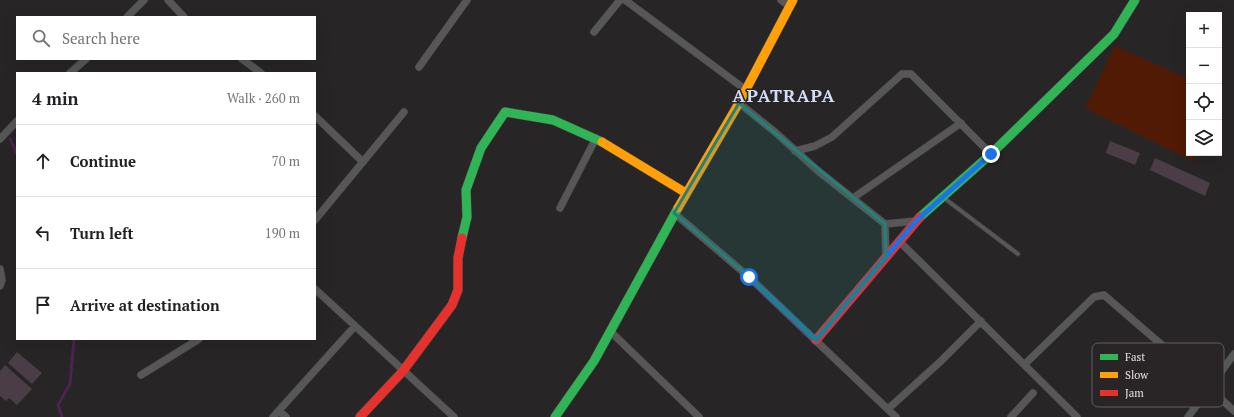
<!DOCTYPE html>
<meta charset="utf-8">
<style>
body{margin:0;font-family:"PT Serif",serif;background:#f2f2f2;color:#202124}
.controls{position:absolute;right:12px;top:12px;display:grid;overflow:hidden;border-radius:0px;box-shadow:0 4px 16px #0002}
.controls button{width:36px;height:36px;display:grid;place-items:center;padding:0;border:0;border-bottom:1px solid #e0e0e0;background:#fff;color:#202124;font:20px sans-serif}
.stop{position:absolute;width:12px;height:12px;margin:-9px;border:3px solid #1a73e8;border-radius:50%;background:#fff}
.stop.end{background:#1a73e8;border-color:#fff;box-shadow:0 1px 4px #0008}
.list{margin:0;padding:0;list-style:none}
h2{display:flex;justify-content:space-between;align-items:center;height:52px;margin:0;padding:0 16px;font-size:17px}
h2 small{font-size:13px;font-weight:400;color:#757577}
.list li{display:grid;grid-template-columns:26px 1fr auto;gap:12px;align-items:center;box-sizing:border-box;height:72px;padding:0 16px;border-top:1px solid #e0e0e0}
.list b{display:block;font-size:15px;white-space:nowrap}
.list em{font-size:13px;font-style:normal;color:#757577}
.icon{flex:none;width:22px;height:22px;fill:none;stroke:currentColor;stroke-width:2;stroke-linecap:round;stroke-linejoin:round}
.map{position:relative;flex:none;width:1234px;height:417px;overflow:hidden}
.search{position:absolute;background:#fff;box-shadow:0 4px 16px #0002;left:16px;top:16px;width:300px;height:44px;display:flex;align-items:center;gap:10px;box-sizing:border-box;padding:0 14px;border-radius:0px;color:#757577;font-size:15px}
.panel{position:absolute;background:#fff;box-shadow:0 4px 16px #0002;left:16px;top:72px;width:300px;height:268px;border-radius:0px}
.map>svg:first-child{display:block}
.grass{fill:#511a05}
.lines{fill:none;stroke-linecap:round;stroke-linejoin:round}
.stream{stroke:#4e2252;stroke-width:3}
.building{fill:#4a3d45}
.lane-casing{stroke:#424040;stroke-width:5}
.street-casing{stroke:#424040;stroke-width:8}
.fast-casing{stroke:#424040;stroke-width:10}
.slow-casing{stroke:#424040;stroke-width:10}
.jam-casing{stroke:#424040;stroke-width:10}
.lane{stroke:#585757;stroke-width:3.5}
.street{stroke:#585757;stroke-width:7}
.fast{stroke:#30b455;stroke-width:9}
.slow{stroke:#ff9f0a;stroke-width:9}
.jam{stroke:#e5322d;stroke-width:9}
.route{stroke:#1a73e8;stroke-width:5}
.marked{fill:#24817a;fill-opacity:0.2;stroke:#24817a;stroke-width:3;stroke-linejoin:round}
.labels{text-anchor:middle;stroke-width:3;stroke-linejoin:round;paint-order:stroke}
.district-label{font-size:18px;font-weight:bold;letter-spacing:1px;fill:#d1dcf8;stroke:#292425}
.key{fill:#292425;stroke:#625d5e;stroke-width:1}
.key-label{font-size:11px;fill:#e6e2e3}
</style>
<div class="map">
<svg width="1234" height="417" viewBox="0 0 1234 417">
<rect width="100%" height="100%" fill="#282526"/>
<path class="grass" d="M1115 46 1189 79V153H1195L1193 161 1085 108Z"/>
<g class="lines">
<path class="stream" d="M10 139 17 154
M62 417 58 405 70 384 74 339"/>
</g>
<path class="building" d="M1110 141 1140 153 1135 165 1106 153Z
M1155 158 1210 183 1205 196 1150 170Z
M17 352 42 373 32 384 8 363Z
M5 365 32 389 17 405 9 398 6 401 0 396V371Z"/>
<g class="lines">
<g class="lane-casing">
<path id="lane" d="M944 198 1018 254"/>
</g>
<g class="street-casing">
<path id="street" d="M168 0 184 17
M625 0 746 90
M781 0 789 6
M127 17 144 0
M594 32 620 0
M242 59 261 73
M419 67 467 0
M70 73 86 59
M739 103 775 132 817 170 885 224 916 221
M315 116 363 162
M0 139 17 121
M795 151 815 146 832 137 902 74H911L991 154
M853 198 961 123
M560 208 596 138
M674 213 749 277 896 417
M315 220 404 112
M885 224 886 257
M900 242 1077 417
M0 269 2 280 0 286
M315 289 454 417
M611 332 699 417
M1025 364 1094 297 1104 295 1170 352 1234 411
M141 375 199 339
M888 409 941 361 981 321
M279 411 286 417
M273 417 355 326
M1011 417 1033 393
M1188 417 1234 354"/>
</g>
<g class="fast-casing">
<path id="fast" d="M920 217 991 154 1114 34 1135 0
M462 238 467 217 466 190 481 148 505 112 553 120 602 142
M555 417 594 361 678 208"/>
</g>
<g class="slow-casing">
<path id="slow" d="M602 142 686 193
M678 208 739 103 793 0"/>
</g>
<g class="jam-casing">
<path id="jam" d="M816 340 920 217
M360 417 403 371 452 305 458 290V258L462 238"/>
</g>
<use href="#lane" class="lane"/>
<use href="#street" class="street"/>
<use href="#fast" class="fast"/>
<use href="#slow" class="slow"/>
<use href="#jam" class="jam"/>
</g>
<g class="lines">
<path class="route" d="M749 277 816 340 916 221 991 154"/>
</g>
<path class="marked" d="M739 103 885 224 886 257 816 340 749 277 674 213Z"/>
<g class="labels">
<g class="district-label">
<text x="784" y="102">APATRAPA</text>
</g>
</g>
<rect x="1092" y="343" width="132" height="64" rx="6" class="key"/>
<rect x="1100" y="354" width="18" height="6" fill="#30b455"/>
<rect x="1100" y="372" width="18" height="6" fill="#ff9f0a"/>
<rect x="1100" y="390" width="18" height="6" fill="#e5322d"/>
<g class="key-label">
<text x="1125" y="361">Fast</text>
<text x="1125" y="379">Slow</text>
<text x="1125" y="397">Jam</text>
</g>
</svg>
<div class="controls">
<button>+</button>
<button>−</button>
<button><svg class="icon" aria-label="locate" viewBox="0 0 24 24"><circle cx="12" cy="12" r="6"/><path d="M12 2v4M12 18v4M2 12h4M18 12h4"/></svg></button>
<button><svg class="icon" aria-label="layers" viewBox="0 0 24 24"><path d="M12 4l9 5-9 5-9-5zM3 14l9 5 9-5"/></svg></button>
</div>
<div class="stop" style="left:749px;top:277px"></div>
<div class="stop end" style="left:991px;top:154px"></div>
<div class="search"><svg class="icon" aria-label="search" viewBox="0 0 24 24"><circle cx="10" cy="10" r="6"/><path d="M15 15l6 6"/></svg>Search here</div>
<section class="panel">
<h2>4 min<small>Walk · 260 m</small></h2>
<ul class="list">
<li><svg class="icon" aria-label="ahead" viewBox="0 0 24 24"><path d="M12 20V5M6 11l6-6 6 6"/></svg><div><b>Continue</b></div><em>70 m</em></li>
<li><svg class="icon" aria-label="left" viewBox="0 0 24 24"><path d="M17 20v-9H6M10 6l-5 5 5 5"/></svg><div><b>Turn left</b></div><em>190 m</em></li>
<li><svg class="icon" aria-label="arrive" viewBox="0 0 24 24"><path d="M6 21V4h12l-3 4 3 4H6"/></svg><div><b>Arrive at destination</b></div></li>
</ul>
</section>
</div>
